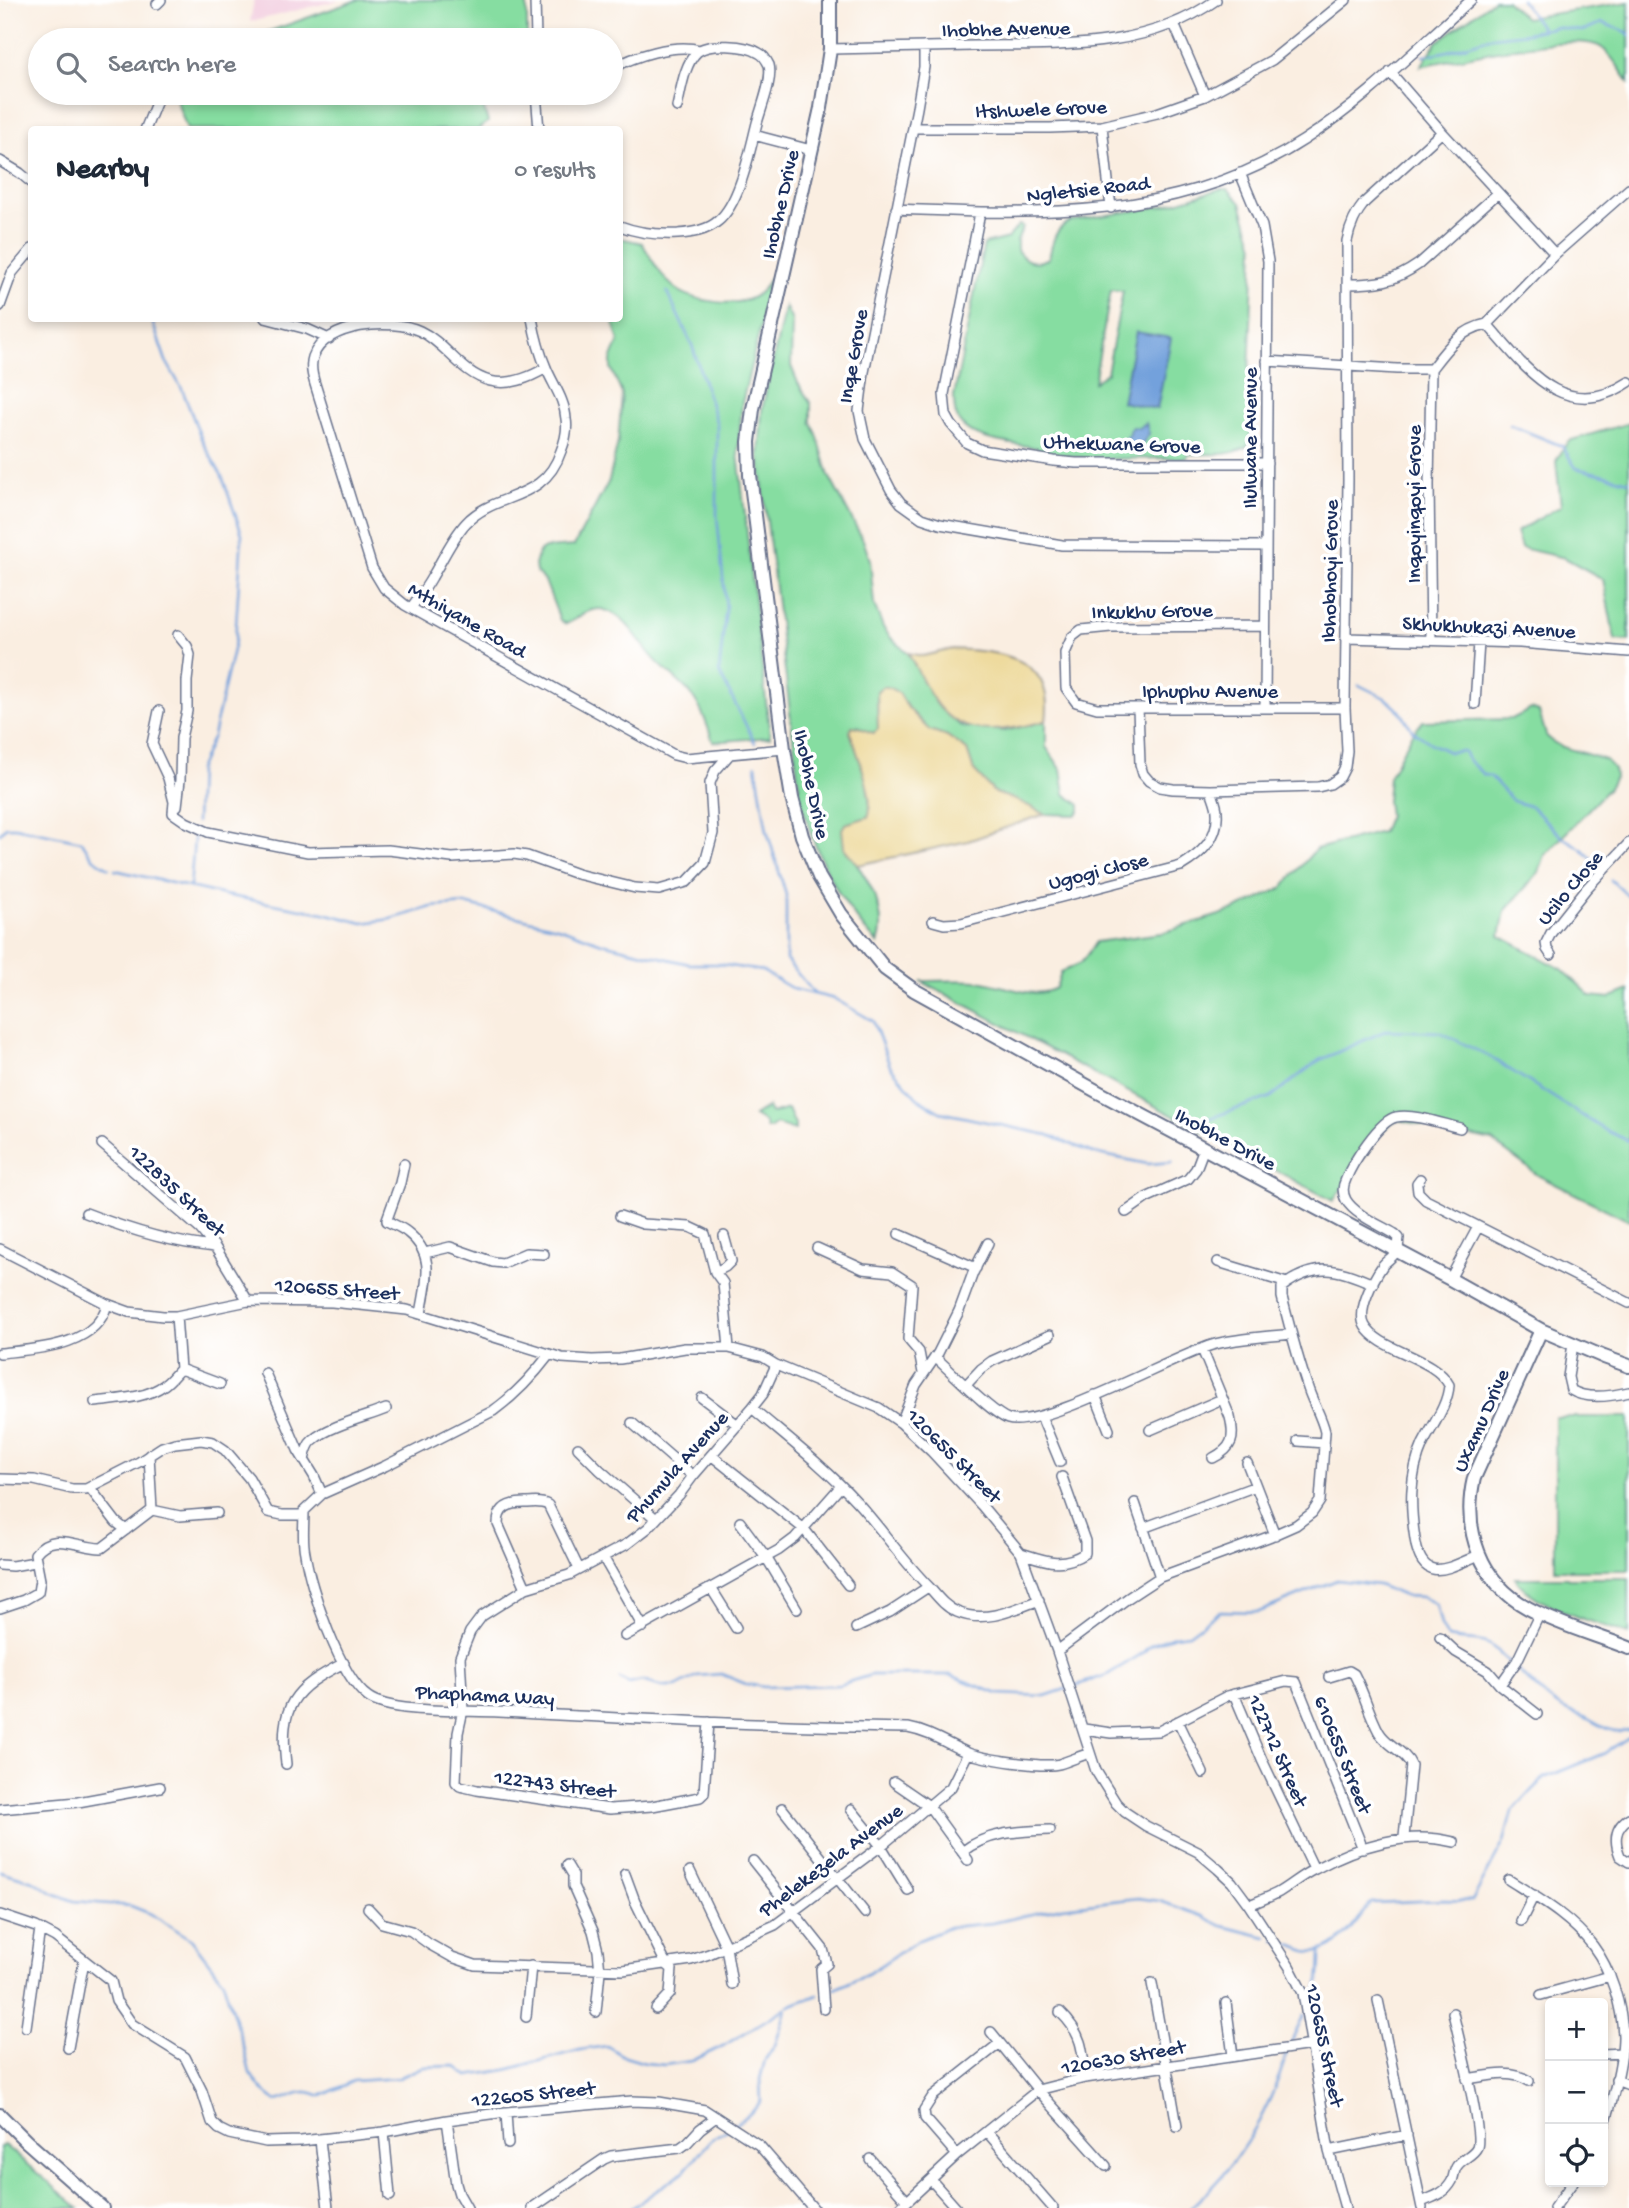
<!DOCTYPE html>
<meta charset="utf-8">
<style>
body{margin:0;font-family:"Gochi Hand",sans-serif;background:#f2f2f3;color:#1f2937}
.controls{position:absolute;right:21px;bottom:21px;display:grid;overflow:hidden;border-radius:7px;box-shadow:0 4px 10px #0003}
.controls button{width:63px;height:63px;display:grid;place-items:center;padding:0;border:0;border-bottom:2px solid #e0e1e3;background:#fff;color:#1f2937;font:35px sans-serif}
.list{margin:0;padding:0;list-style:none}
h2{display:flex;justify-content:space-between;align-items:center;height:91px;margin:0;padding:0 28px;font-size:30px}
h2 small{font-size:23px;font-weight:400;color:#747a83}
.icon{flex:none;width:38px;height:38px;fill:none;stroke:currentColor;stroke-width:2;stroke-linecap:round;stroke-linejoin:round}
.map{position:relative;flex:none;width:1629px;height:2208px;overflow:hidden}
.search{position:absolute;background:#fff;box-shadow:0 4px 10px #0003;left:28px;top:28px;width:595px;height:77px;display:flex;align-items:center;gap:18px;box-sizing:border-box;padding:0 24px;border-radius:38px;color:#747a83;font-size:26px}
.panel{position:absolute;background:#fff;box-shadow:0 4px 10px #0003;left:28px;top:126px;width:595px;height:196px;border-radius:7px}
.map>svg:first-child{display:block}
.built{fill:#f3cfe0}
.green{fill:#86dda1;stroke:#508680;stroke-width:2;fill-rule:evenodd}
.sand{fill:#eeda9e;stroke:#84847e;stroke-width:2}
.water{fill:#73a1dc;stroke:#47689d;stroke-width:2}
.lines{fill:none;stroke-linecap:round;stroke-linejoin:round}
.stream{stroke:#73a1dc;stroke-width:2.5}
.street-casing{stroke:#69728c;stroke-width:12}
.secondary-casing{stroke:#69728c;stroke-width:16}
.street{stroke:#fff;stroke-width:9}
.secondary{stroke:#fff;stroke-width:12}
.labels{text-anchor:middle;stroke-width:7;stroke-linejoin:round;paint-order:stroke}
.street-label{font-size:21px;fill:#1b2f5e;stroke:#fff}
</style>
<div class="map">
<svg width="1629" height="2208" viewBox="0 0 1629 2208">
<rect width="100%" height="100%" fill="#fff"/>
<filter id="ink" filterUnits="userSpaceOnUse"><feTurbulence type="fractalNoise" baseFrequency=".0143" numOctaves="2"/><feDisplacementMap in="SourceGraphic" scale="14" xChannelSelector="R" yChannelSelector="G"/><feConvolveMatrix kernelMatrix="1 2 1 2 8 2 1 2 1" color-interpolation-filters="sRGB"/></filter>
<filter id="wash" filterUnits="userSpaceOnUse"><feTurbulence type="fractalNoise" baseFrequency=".00686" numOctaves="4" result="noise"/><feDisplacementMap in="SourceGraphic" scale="28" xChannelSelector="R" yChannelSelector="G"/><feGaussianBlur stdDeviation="1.57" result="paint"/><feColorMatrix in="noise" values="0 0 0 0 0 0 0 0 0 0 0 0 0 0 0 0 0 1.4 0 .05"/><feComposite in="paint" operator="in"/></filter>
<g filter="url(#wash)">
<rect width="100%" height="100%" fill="#faeee1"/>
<path class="built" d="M254 0H339L250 22Z"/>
<path class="green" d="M357 0H527V40H245Z
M1494 0H1506L1525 18 1629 2V82C1621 72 1612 55 1602 48 1578 30 1454 60 1421 66L1437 42Z
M179 93H488L480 96 488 122 477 130 187 129 176 99Z
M1220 189H1228L1241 203 1254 246 1249 375 1251 431 1248 446C1231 457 1207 454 1188 454L1187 458 1092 459 1041 453 1037 448C1013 443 969 442 957 418 954 411 954 403 954 396L984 244 1008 238 1019 225 1023 227 1017 240V250C1025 262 1036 265 1049 258 1053 241 1054 229 1071 221L1163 206ZM1111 290 1123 291 1107 373 1094 382Z
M620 238 642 243C652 259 660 276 675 288 692 302 741 310 759 293 764 289 768 281 773 275L742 403 738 453 770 737 713 742C707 724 702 708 690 693 678 679 662 669 651 655 637 639 627 617 605 610 591 605 578 619 566 624L560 620 545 581 536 572 535 565 539 552 545 548 574 546 609 481 618 442 622 394 611 368V360L619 341 612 319 620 318Z
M785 306 792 321 791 366 798 383 811 404V422L817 434 829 476 863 540 870 560 874 604 883 627 890 637 908 653 939 707 962 727 1005 731 1046 721V747L1061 769 1065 794 1080 805V811L1076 815 1045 814 1017 801 995 793 974 771 967 750 947 736 929 730 908 708 899 693 877 691 878 729 874 733 868 732 858 726 871 811 868 817 845 824 844 848C866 874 890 910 878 944 837 901 813 852 800 795L759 455 762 410Z
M1629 423V641L1615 640 1603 579 1565 558 1521 548 1516 532 1561 506 1556 461 1568 441Z
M1531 709 1539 712 1546 735 1550 740 1560 746 1606 760 1614 769 1615 777 1609 788 1545 855 1539 872 1505 911 1500 936 1562 969 1591 996 1609 998 1629 990V1221L1539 1176 1492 1141 1399 1120 1392 1122 1382 1131 1333 1201 921 981C939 981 958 980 976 981 1001 983 1032 1001 1056 988L1061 972 1081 963 1096 942 1162 933 1232 911 1282 888 1316 849 1382 832 1389 815 1387 801 1389 777 1411 736 1423 721 1512 719Z
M768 1107 769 1112 774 1113 788 1109 795 1125V1130L776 1124 770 1129 766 1128 765 1123 754 1116Z
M1555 1417H1629V1570H1555Z
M1515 1578H1629V1634C1595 1622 1535 1608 1515 1578Z
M4 2145 79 2208H0V2147Z"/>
<path class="sand" d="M953 649C1003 652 1055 657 1046 721 1009 730 966 741 938 706 926 691 918 670 908 653L923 656Z
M882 687H888L899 693 908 708 929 730 947 736 967 750 974 771 995 793 1017 800 1045 814 968 841 858 865 844 848 842 829 845 824 868 817C876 800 856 750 850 732L852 726C861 726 865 732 874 733L878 729 877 691Z"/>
<path class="water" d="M1136 332 1171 338 1157 409 1122 402Z
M1146 423 1149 434 1142 444 1131 446 1123 440 1130 434 1129 431 1132 427 1139 428Z"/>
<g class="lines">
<path class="stream" d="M1521 0 1543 30
M1423 56 1448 51 1492 37 1527 33 1556 27 1582 31 1602 23 1627 32 1629 35
M667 292 692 345 717 424V516L726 607 719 672 755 743
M151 318 166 361 182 389 203 443 222 476 242 534 235 641 213 736 198 770 196 822
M1510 425 1562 446 1576 468 1629 481
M1359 685 1385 698 1400 711 1413 731 1432 744 1449 752 1464 751 1468 760 1484 775 1490 776 1513 801 1532 807 1562 837 1582 849 1592 859 1597 869
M756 765 767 831 786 895V960L814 993
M0 833 6 827H15L81 841 94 859 109 868
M115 870 224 895 324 913 363 923 391 919 432 907 465 904 561 928 602 943 689 964H718L762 971 793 989 835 999 873 1021 890 1066 917 1098 940 1112 1048 1135 1093 1153 1148 1164 1173 1162
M1611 880 1629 897
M190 888 195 829
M1202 1121 1271 1097 1318 1061 1387 1030 1440 1032 1490 1057 1605 1130 1629 1141
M620 1679 629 1684 642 1681 662 1687H676L697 1676 721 1674 746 1684 764 1687 839 1685 871 1675H950L998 1694 1045 1696 1107 1675 1140 1655 1151 1645 1174 1636 1189 1634 1220 1611 1259 1612 1337 1580 1378 1585 1404 1596 1423 1597 1436 1604 1441 1625 1448 1638C1467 1643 1489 1636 1501 1655 1518 1670 1536 1690 1554 1703 1565 1712 1577 1713 1588 1719 1603 1727 1611 1734 1629 1730
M0 1871 33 1881 53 1893 74 1901 131 1906 151 1914 191 1939 223 1981 245 2052 250 2073 261 2089 276 2101C296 2097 300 2086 321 2096L353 2081 399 2078 422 2067 455 2066 468 2076 506 2070 580 2050 607 2046 625 2057 645 2063 664 2065 692 2061 723 2046 789 2006 818 1995
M1275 1940C1286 1942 1297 1948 1307 1951 1337 1957 1354 1922 1371 1903L1444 1900 1472 1901 1504 1842 1512 1812 1530 1792 1544 1778 1605 1753 1629 1737
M835 1989 869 1973 917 1941 950 1927 993 1923 1062 1907 1138 1898 1160 1901 1202 1916 1222 1926 1266 1937
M1309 2006C1320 1988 1321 1972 1321 1952
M1289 2047 1304 2015
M734 2125 752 2112 761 2101 760 2079 765 2060 776 2043 786 2010
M632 2208 683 2172 714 2137 729 2129
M1190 2208C1237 2167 1269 2113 1287 2053"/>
</g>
</g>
<g filter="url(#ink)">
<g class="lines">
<g class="street-casing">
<path id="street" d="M535 0 536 40
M157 4 161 0
M1174 24 1205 96
M924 47V67L917 108 864 372 859 411 865 439 891 490 901 503 922 518 940 524 1062 545 1265 546
M830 49C878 48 926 47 974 46 1057 45 1145 51 1216 0
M611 69C634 56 674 43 700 50
M1390 72 1442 132 1555 254
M536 93 539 130
M1102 126 1111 208
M913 128H1050L1102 126 1157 113 1205 96 1272 60 1346 0
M145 130 156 103
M754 135 811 150
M0 161 20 173 32 183
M1240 173 1262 226 1268 261 1265 708
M896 209C1038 215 1180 221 1304 140 1365 101 1417 48 1471 0
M980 213 944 394 946 415 951 424 967 443 982 450 1054 461 1076 463H1267
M620 226C638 233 658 235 678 234 691 233 707 231 718 221 740 203 750 150 757 123 761 108 773 79 769 65 767 61 764 55 759 53 747 45 708 42 697 52 684 64 681 91 677 107
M1347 284C1378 284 1393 282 1419 264L1498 193
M0 306 12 273 32 249
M265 318 307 329 329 339
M1487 324C1526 368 1564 425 1629 382
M1267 361 1397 369H1431C1447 348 1461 329 1487 324L1555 254 1629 189
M546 368C529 378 510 386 490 381 460 373 446 343 420 331 392 318 324 323 313 357 310 366 312 375 315 384L372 568 384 588 405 605 674 755 686 758 784 749
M1431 369 1429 485 1431 640
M411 608C418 598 426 588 432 577 443 559 452 538 466 523 496 491 544 503 561 451 565 441 568 430 566 419 565 401 554 386 547 370 540 354 535 336 532 318
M1264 626 1111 627 1081 630 1072 637 1065 653 1066 688 1076 702 1097 708H1345
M1346 638 1520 643 1629 652
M1475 704 1479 642
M1138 708 1140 764 1143 774 1149 781 1160 787 1173 789 1211 790 1318 787 1330 784 1340 777 1345 767 1347 751 1345 708 1348 480 1347 241C1350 226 1355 214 1365 202L1442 132
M159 711 152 744 168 778 174 802 173 813 186 822 208 832 308 852 388 850 452 858 514 854 527 856 577 874 635 888 659 890 687 882 705 863 713 833 710 783 715 771 729 755
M177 806 180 780 181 738 187 711V681L190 655 187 646 178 635
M933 921 944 924 961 923 1181 866C1201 854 1219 838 1217 812 1217 805 1213 797 1211 790
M1551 955 1547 949 1546 943 1551 933 1586 889 1629 843
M1460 1128C1443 1124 1413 1113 1396 1117 1380 1120 1352 1163 1346 1179 1343 1185 1342 1193 1346 1200 1355 1215 1380 1225 1395 1234L1399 1238C1398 1242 1399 1246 1398 1249 1395 1256 1387 1260 1383 1265 1374 1278 1356 1311 1365 1326 1379 1351 1435 1357 1449 1385 1448 1405 1432 1426 1423 1444 1409 1475 1410 1507 1415 1539 1422 1586 1448 1568 1479 1555
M102 1144 200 1229 215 1247 248 1301
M404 1164 400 1183 387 1219V1221C394 1225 401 1227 407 1232 437 1255 426 1282 421 1314
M1420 1179 1417 1183 1418 1192 1426 1200 1629 1303
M1126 1212 1146 1198 1188 1179 1196 1169 1204 1148
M86 1213C127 1229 172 1243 215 1247
M620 1216 643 1224 690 1227 705 1234 715 1272 723 1283 729 1348
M899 1234 976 1268
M817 1248 863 1269 892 1272 912 1285 908 1339 919 1352 923 1373
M0 1249 107 1304 129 1312 163 1316H176L248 1301 332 1302 407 1310 562 1358 592 1360 620 1359 685 1348H729L763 1357 776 1365 879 1408 901 1423 931 1451 982 1506 1021 1553 1057 1651 1096 1771 1116 1803 1125 1812 1146 1826 1198 1852 1218 1869 1232 1882 1249 1905 1289 1966 1303 1993 1329 2151 1345 2208
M425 1253 450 1247 493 1262 503 1263 526 1253 544 1254
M1218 1262 1287 1283
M715 1272 725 1267 731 1261 724 1236
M1450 1279 1478 1227
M176 1316 180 1369
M1573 1344 1568 1377 1571 1390C1586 1400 1612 1396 1629 1392
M1202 1349 1230 1417C1235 1438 1233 1448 1213 1458
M0 1353C35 1349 97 1347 107 1304
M549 1355C533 1376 514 1396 493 1411L385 1466 322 1494 304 1511C304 1525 302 1540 305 1553 310 1588 340 1677 368 1697 391 1714 468 1710 499 1712 635 1719 772 1726 908 1728 930 1732 947 1744 968 1753 984 1759 1043 1768 1059 1764 1069 1761 1080 1756 1090 1753
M935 1357C951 1371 991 1413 1008 1419 1041 1430 1172 1357 1212 1345 1237 1338 1265 1337 1291 1334
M180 1369 220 1384
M265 1373 298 1450 314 1476 322 1494
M966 1385 981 1369 992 1361 1050 1335
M1095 1395 1109 1430
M702 1398 738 1425
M95 1402C117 1399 145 1399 164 1385 170 1381 175 1374 180 1369
M752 1408C787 1438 825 1467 856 1501 882 1529 902 1560 929 1587 937 1596 945 1607 957 1612 985 1624 1013 1610 1039 1600
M1041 1416 1060 1462
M632 1423 693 1476
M901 1423 916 1385 938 1353 959 1311 973 1273 988 1243
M1150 1430 1222 1399
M1298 1441 1324 1443
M578 1448 600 1470 656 1519
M149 1455 152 1510
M711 1455 804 1529 848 1585
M304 1460C306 1452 307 1445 313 1440 329 1426 366 1417 386 1409
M1247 1463 1275 1535
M0 1479 34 1480 72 1489H86L139 1462 162 1447 175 1443 201 1440 213 1442 225 1450 249 1478 268 1512 282 1515H304
M90 1488 116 1522 126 1530
M740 1522 766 1557 797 1609
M1143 1528 1256 1486
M1021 1553C1046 1561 1062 1568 1085 1553V1541L1062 1477
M603 1557 643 1627
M0 1565 12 1566 35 1562
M1160 1577 1271 1536 1296 1525 1312 1513 1320 1501 1325 1432C1322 1418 1314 1405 1309 1391 1298 1360 1290 1329 1282 1297V1287C1315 1262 1338 1268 1373 1284
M526 1588 498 1524C498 1506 511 1503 525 1503 534 1503 540 1501 548 1505L579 1569
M711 1588 736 1628
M0 1608 24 1600 38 1592 40 1580 35 1554C53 1529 80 1549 102 1548L152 1510 180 1516 217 1513
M856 1628 890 1612 928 1587
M625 1636 779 1550 795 1538 841 1486
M1440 1637 1456 1652 1488 1671 1500 1685 1537 1714
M1057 1651 1128 1598 1160 1577 1135 1503
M1329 1677 1349 1671 1354 1674C1364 1693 1369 1714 1379 1732 1387 1746 1405 1751 1411 1765L1404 1837
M1500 1685 1517 1661 1540 1613
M1234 1694 1262 1760 1314 1869
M1178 1721 1203 1773
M709 1722 704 1793 700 1797 652 1806 610 1809 477 1790 460 1786 456 1782 458 1733 463 1710 460 1657 470 1632 482 1616 526 1588 569 1575 627 1544 648 1528 679 1495 693 1476 752 1408 763 1394 776 1365
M1084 1729 1111 1733 1159 1731 1227 1696 1286 1681 1296 1682 1363 1849
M286 1764C279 1705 293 1689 344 1663
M894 1782 929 1806 968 1860
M782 1808 865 1913
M0 1809 78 1802 160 1787
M851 1809 881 1846 908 1890
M1629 1818C1614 1828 1614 1841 1620 1856L1629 1862
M962 1852C987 1832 1019 1831 1050 1830
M753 1861 823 1949 827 1964 821 1969 824 2009
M567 1865 573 1875V1886L593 1931 598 1951 600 1971 596 2012
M690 1871 726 1947 732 1984
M625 1874 635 1901 666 1964 672 1969 670 1994 656 2009
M1509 1880C1539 1899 1571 1917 1593 1946 1611 1970 1622 2006 1623 2036 1623 2062 1611 2106 1603 2130
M1249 1905C1259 1901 1270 1897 1279 1892 1291 1885 1302 1875 1315 1869 1357 1846 1408 1830 1454 1842
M368 1908 382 1923 411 1931 429 1944 452 1957 475 1965 623 1970 691 1960 709 1954 775 1925 881 1846 951 1787 968 1753
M0 1915 36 1927 55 1937 111 1981 116 2001 132 2024 185 2057 202 2091 212 2122 219 2129 229 2134 266 2142 301 2141 384 2132 447 2120 506 2112 632 2101 659 2102 705 2110 759 2145 813 2208
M1521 1921 1534 1895
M1152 1983 1177 2126
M1541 1995 1610 1976
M1378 2000 1422 2208
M1226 2003 1233 2056
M1060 2012C1082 2033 1083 2049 1085 2078
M526 2017 531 1966
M26 2027 40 1929
M991 2032 1038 2090 1106 2166
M68 2048 84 1961
M1603 2054 1621 2053
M1467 2079C1488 2076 1510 2069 1529 2081
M1616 2080 1629 2085
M506 2112 508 2144
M447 2120 456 2184 459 2194 467 2208
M384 2132 390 2196
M987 2132 1053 2208
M320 2140 328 2208
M1329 2151 1407 2135
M957 2155 925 2118 924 2110 933 2096 1000 2043
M870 2159 907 2201
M932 2181 956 2208
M1421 2202C1433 2197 1445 2194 1452 2181 1454 2176 1454 2170 1457 2166 1462 2158 1473 2156 1477 2147 1483 2132 1458 2035 1453 2013
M532 2208 604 2159 611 2156 680 2148 687 2143 700 2129 716 2117
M900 2208 957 2155 1038 2090 1085 2078 1312 2045
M1554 2208 1573 2182"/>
</g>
<g class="secondary-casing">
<path id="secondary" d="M830 0V49L821 108 753 409 749 442 750 475 784 749 792 798 802 836 819 877 841 914 885 969 914 990 1100 1093 1450 1279 1541 1330 1604 1357 1629 1366
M1541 1330 1474 1478C1462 1529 1480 1582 1528 1608 1559 1625 1596 1635 1629 1648
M0 2115 26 2141 102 2208"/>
</g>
<use href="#street" class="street"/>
<use href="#secondary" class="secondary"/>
</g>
</g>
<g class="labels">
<g class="street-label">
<text transform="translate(1006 28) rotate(-1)" y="7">Ihobhe Avenue</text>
<text transform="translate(1041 108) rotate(-2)" y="7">Itshwele Grove</text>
<text transform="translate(1088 188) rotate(-6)" y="7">Ngletsie Road</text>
<text transform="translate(779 204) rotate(-77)" y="7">Ihobhe Drive</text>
<text transform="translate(852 356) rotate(-80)" y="7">Inqe Grove</text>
<text transform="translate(1249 438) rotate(-90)" y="7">Ilulwane Avenue</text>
<text transform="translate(1122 443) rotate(2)" y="7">Uthekwane Grove</text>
<text transform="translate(1413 504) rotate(-90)" y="7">Inqoyinqoyi Grove</text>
<text transform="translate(1329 571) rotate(-89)" y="7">Ibhobhoyi Grove</text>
<text transform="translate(1152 610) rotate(-1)" y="7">Inkukhu Grove</text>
<text transform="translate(468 619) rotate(30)" y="7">Mthiyane Road</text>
<text transform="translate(1489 626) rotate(3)" y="7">Skhukhukazi Avenue</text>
<text x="1210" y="697">Iphuphu Avenue</text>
<text transform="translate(813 784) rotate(78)" y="7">Ihobhe Drive</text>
<text transform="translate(1098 870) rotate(-14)" y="7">Ugogi Close</text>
<text transform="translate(1569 887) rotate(-50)" y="7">Ucilo Close</text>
<text transform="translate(1226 1138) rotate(28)" y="7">Ihobhe Drive</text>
<text transform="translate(178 1190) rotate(43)" y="7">122835 Street</text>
<text transform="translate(337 1288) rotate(4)" y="7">120655 Street</text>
<text transform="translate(1480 1420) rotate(-66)" y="7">Uxamu Drive</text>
<text transform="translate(955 1455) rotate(45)" y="7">120655 Street</text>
<text transform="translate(676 1466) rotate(-48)" y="7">Phumula Avenue</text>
<text transform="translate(485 1694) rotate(3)" y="7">Phaphama Way</text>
<text transform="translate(1279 1750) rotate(66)" y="7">122712 Street</text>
<text transform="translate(1344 1754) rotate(68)" y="7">610655 Street</text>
<text transform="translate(555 1783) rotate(7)" y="7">122743 Street</text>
<text transform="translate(830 1859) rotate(-37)" y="7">Phelekezela Avenue</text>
<text transform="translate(1326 2045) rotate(78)" y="7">120655 Street</text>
<text transform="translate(1123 2056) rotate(-10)" y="7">120630 Street</text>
<text transform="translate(533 2093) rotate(-6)" y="7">122605 Street</text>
</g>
</g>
</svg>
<div class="controls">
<button>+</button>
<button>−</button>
<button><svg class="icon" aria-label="locate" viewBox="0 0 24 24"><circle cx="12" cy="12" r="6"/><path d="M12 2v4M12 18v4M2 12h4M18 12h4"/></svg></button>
</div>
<div class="search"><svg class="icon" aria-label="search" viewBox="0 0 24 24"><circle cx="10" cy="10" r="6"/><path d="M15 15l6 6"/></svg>Search here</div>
<section class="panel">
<h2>Nearby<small>0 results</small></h2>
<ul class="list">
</ul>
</section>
</div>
